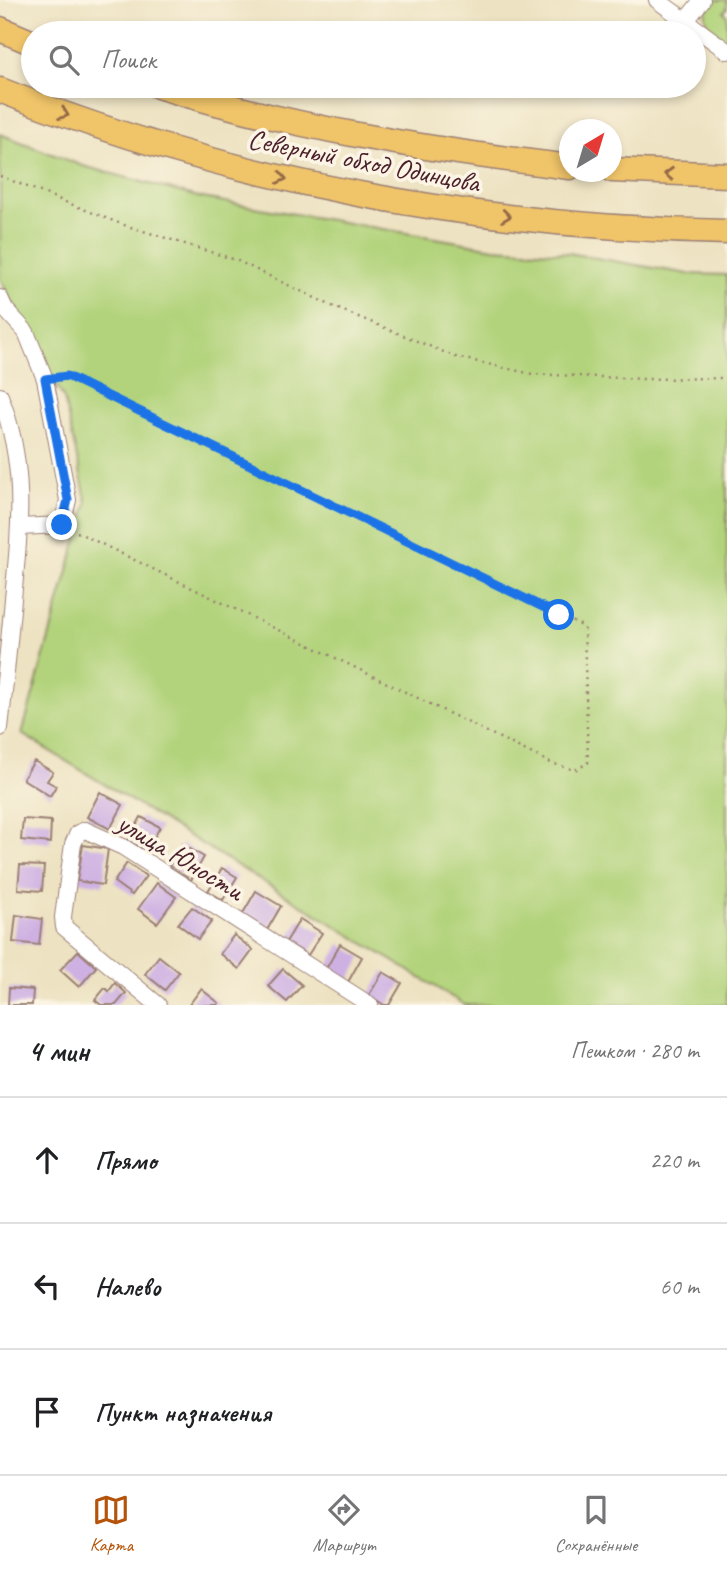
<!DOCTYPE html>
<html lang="ru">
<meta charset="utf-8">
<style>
body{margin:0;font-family:Caveat,sans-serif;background:#f6f6f6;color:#202124}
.compass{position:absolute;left:559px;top:119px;width:63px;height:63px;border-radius:50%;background:#fff;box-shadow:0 4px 10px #0003;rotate:38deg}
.stop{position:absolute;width:21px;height:21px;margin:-16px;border:5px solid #1a73e8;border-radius:50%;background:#fff}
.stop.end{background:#1a73e8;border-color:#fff;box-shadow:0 2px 7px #0008}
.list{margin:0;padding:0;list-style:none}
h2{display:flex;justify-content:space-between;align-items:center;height:91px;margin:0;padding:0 28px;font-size:30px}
h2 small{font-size:23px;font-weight:400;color:#757577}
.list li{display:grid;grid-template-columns:46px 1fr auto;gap:21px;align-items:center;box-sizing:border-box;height:126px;padding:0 28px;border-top:2px solid #e0e0e0}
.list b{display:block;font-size:26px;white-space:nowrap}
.list em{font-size:23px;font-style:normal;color:#757577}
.icon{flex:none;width:38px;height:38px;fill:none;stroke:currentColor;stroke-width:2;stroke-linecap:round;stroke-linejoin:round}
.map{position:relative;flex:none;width:727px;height:1005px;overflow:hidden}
.search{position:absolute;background:#fff;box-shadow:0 4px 10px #0003;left:21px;right:21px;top:21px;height:77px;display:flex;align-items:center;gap:18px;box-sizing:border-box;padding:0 24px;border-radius:38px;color:#757577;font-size:26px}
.sheet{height:469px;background:#fff}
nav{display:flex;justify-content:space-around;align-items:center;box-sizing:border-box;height:98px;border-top:2px solid #e0e0e0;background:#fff;font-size:19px;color:#757577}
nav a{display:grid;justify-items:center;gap:4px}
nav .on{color:#b45309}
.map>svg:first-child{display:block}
.green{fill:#b2d37b;stroke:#7e7953;stroke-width:2}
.building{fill:#ceb0e3}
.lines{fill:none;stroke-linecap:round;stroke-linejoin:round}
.minor-casing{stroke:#9c8076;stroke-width:18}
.highway-casing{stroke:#9c8076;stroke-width:27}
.path{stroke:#9c8076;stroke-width:2.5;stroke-dasharray:2 5;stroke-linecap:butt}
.minor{stroke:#fff;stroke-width:16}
.highway{stroke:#f0c469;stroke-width:24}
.oneway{stroke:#956947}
.route{stroke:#1a73e8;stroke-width:9}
.labels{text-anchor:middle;stroke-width:7;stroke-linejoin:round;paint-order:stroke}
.street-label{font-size:28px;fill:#4a1f2b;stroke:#fcf5e5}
</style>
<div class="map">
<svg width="727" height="1005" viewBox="0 0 727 1005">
<rect width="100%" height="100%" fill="#fcf5e5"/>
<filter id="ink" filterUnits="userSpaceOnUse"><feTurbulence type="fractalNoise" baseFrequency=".0143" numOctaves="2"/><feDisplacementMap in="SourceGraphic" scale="14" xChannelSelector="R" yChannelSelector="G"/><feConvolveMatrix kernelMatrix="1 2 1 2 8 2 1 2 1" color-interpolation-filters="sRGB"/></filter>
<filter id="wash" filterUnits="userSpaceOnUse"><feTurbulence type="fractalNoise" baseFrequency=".00686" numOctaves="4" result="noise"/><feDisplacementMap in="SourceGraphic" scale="28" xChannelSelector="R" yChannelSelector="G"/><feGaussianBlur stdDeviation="1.57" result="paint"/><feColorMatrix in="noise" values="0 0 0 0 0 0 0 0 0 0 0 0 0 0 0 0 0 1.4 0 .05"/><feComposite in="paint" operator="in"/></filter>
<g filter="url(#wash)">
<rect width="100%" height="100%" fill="#ede2c1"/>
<path class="green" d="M714 0H727V8L724 12 727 15V43C712 31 695 17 714 0Z
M0 134 83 166 202 198 494 248 568 253 688 274 727 275V1005H465L22 734 87 503 64 399 0 279Z"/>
<g id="blocks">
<path class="building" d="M34 761 53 772 47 781 56 786 50 796 23 779Z
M100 792 123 805 110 829 87 817Z
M141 817 160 827 147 851 128 841Z
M23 819 51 821 50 843 21 840Z
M182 844 204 857 191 880 169 866Z
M83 845 108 849 103 885 77 881Z
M127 863 146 876 132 895 114 882Z
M20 865 44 866 42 891 18 889Z
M222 868 237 877 223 900 208 891Z
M157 883 176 897 157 923 138 909Z
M256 891 281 906 267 930 242 915Z
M192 907 212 921 198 939 178 924Z
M16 915 42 919 39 945 13 942Z
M300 919 322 933 308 955 286 942Z
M234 935 253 950 239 969 220 954Z
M340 944 362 957 348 982 326 969Z
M78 951 96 967 79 987 60 970Z
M159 956 179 972 165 990 145 974Z
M283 969 302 985 287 1002 268 986Z
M383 972 402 983 389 1005H384L369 995Z
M115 983 126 993 116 1005H101L95 1000 105 988 109 991Z
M9 988 33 990 32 1005H8Z
M201 989 219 1003 218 1005H189Z"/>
</g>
</g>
<g filter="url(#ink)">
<use href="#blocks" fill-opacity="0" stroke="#9c8076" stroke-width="2"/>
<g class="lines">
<g class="minor-casing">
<path id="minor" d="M657 0 727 51
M685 22 702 0
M0 298 5 309 26 332 45 379 68 500 62 525 19 527
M0 396C27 466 20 526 13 599 9 642 5 685 0 728
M158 1005 64 927 63 917 73 844 78 833 85 830 123 847 370 1005"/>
</g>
<g class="highway-casing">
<path id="highway" d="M0 29 33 43
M158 86C293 128 430 150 570 167
M0 90C231 182 479 227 727 232
M612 170 727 175"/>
</g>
<path class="path" d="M0 176 121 224 236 260 334 307 456 357 532 374 644 379 727 378
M62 377 67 376 584 627 588 763 575 770 551 763 75 531"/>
<use href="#minor" class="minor"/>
<use href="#highway" class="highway"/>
</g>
<defs><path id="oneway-chevron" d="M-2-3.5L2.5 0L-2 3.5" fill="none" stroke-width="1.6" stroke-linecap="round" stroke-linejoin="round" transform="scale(1.75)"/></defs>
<g class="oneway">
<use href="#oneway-chevron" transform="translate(64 114) rotate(20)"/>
<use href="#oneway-chevron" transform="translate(669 174) rotate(-178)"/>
<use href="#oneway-chevron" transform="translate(282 178) rotate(12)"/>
<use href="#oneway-chevron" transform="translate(506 216) rotate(7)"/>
</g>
</g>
<g class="lines" filter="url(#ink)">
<path class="route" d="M62 525 68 500 45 379 67 376 559 615"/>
</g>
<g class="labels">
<g class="street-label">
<text transform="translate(364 160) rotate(11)" y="10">Северный обход Одинцова</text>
<text transform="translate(181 856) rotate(31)" y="10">улица Юности</text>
</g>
</g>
</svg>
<svg class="compass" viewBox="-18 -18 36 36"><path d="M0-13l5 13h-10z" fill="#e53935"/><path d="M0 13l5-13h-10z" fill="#757577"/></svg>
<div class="stop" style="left:559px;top:615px"></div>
<div class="stop end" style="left:62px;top:525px"></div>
<div class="search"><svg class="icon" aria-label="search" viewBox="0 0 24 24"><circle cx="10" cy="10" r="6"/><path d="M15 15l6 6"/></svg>Поиск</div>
</div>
<section class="sheet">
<h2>4 мин<small>Пешком · 280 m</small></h2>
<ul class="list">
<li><svg class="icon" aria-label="ahead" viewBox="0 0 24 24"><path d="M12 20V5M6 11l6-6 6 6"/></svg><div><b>Прямо</b></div><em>220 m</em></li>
<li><svg class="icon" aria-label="left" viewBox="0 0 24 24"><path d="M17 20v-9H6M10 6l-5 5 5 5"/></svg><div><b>Налево</b></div><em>60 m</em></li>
<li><svg class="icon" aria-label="arrive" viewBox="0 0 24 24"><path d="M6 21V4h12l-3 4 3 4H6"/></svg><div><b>Пункт назначения</b></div></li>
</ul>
</section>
<nav>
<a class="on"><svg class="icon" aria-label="map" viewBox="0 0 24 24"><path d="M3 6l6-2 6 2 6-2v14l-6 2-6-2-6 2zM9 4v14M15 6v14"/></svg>Карта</a>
<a><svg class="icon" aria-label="directions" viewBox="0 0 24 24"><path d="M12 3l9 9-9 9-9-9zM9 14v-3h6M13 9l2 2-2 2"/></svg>Маршрут</a>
<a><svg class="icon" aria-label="saved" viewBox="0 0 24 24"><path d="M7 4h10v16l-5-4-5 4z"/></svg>Сохранённые</a>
</nav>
